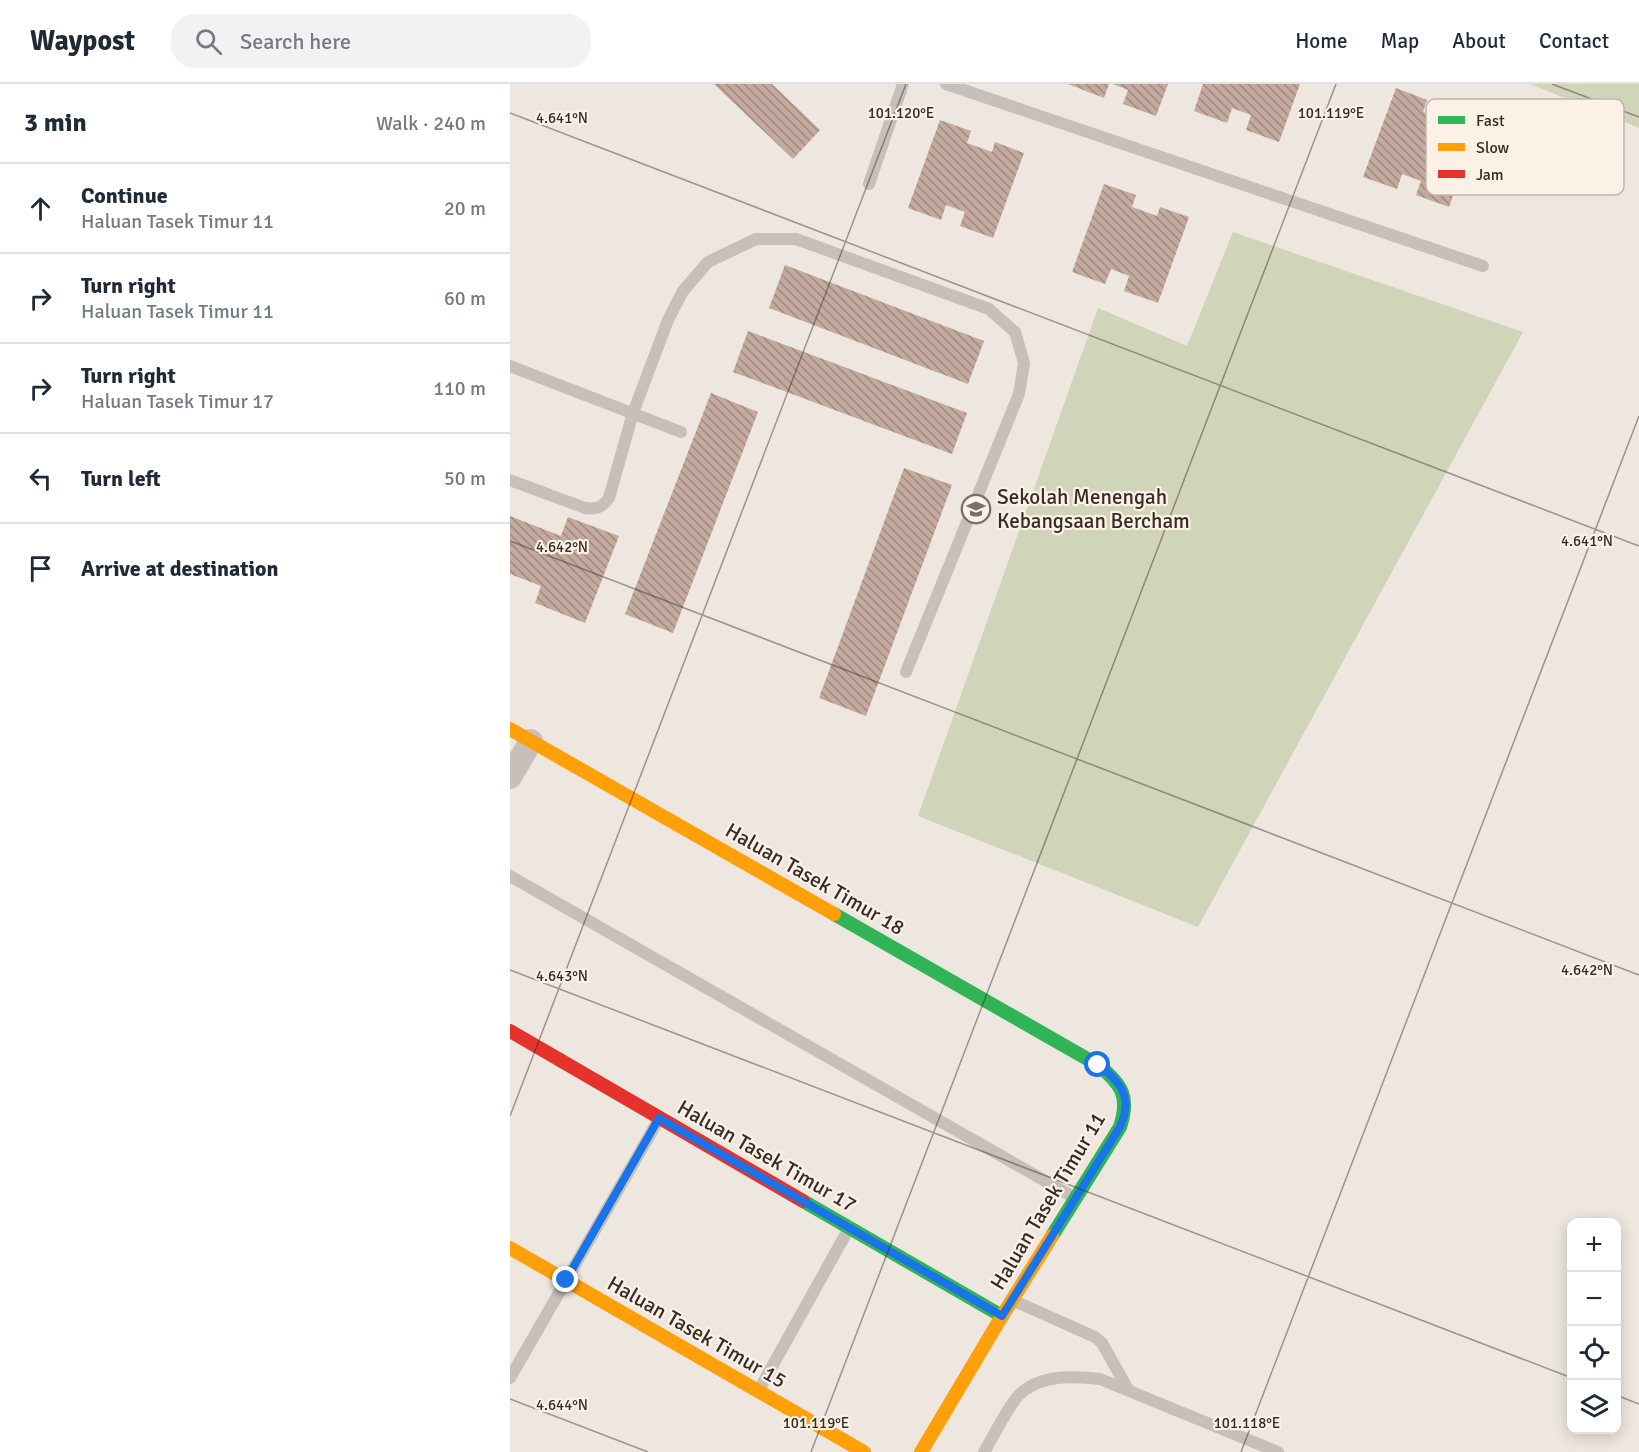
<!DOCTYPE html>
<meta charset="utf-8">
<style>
body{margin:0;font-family:Signika,sans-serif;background:#f2f2f3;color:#1f2937}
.controls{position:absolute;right:18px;bottom:18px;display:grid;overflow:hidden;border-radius:12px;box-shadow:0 3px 15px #0003}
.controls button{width:54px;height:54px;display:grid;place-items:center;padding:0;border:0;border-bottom:2px solid #e0e1e3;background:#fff;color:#1f2937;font:30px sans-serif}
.stop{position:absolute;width:18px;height:18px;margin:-14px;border:4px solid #1a73e8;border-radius:50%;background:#fff}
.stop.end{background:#1a73e8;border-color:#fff;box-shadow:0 2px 6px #0008}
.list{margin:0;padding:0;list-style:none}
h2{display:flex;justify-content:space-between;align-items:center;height:78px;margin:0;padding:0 24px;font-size:26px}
h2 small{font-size:20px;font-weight:400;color:#747a83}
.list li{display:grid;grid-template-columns:39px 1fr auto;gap:18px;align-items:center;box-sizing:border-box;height:90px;padding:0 24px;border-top:2px solid #e0e1e3}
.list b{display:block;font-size:22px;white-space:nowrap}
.list p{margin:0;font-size:20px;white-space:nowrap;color:#747a83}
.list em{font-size:20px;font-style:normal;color:#747a83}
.icon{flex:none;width:33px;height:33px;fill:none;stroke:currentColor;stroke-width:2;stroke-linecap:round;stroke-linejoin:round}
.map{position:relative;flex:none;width:1129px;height:1368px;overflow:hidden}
header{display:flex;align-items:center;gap:36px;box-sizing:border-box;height:84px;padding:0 30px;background:#fff;border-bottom:2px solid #e0e1e3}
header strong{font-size:28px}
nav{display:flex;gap:33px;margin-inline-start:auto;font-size:21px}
.search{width:420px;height:54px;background:#f2f2f3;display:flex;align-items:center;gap:15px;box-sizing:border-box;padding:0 21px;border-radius:24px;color:#747a83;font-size:22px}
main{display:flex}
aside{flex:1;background:#fff}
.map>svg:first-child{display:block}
.pitch{fill:#d0d4b8}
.building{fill:url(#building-back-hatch)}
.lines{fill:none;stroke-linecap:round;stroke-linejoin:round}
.lane{stroke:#c7bfb9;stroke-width:12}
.street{stroke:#c7bfb9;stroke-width:24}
.fast{stroke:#30b455;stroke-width:14}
.slow{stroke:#ff9f0a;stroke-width:14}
.jam{stroke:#e5322d;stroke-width:14}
.route{stroke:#1a73e8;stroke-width:8}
.ticks{fill:none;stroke:#382c26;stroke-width:1.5;stroke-opacity:0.45}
.labels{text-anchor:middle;stroke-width:4.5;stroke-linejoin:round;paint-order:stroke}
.poi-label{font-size:21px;fill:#382c26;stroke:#fbf1e6;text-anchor:start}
.street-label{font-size:21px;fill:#382c26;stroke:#fbf1e6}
.key{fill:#fbf1e6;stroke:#c0b6ac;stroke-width:1.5}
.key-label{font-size:16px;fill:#382c26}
.ticks-label{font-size:15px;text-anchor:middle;fill:#382c26;stroke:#fbf1e6;stroke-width:4.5;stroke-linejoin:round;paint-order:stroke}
</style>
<header>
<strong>Waypost</strong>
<div class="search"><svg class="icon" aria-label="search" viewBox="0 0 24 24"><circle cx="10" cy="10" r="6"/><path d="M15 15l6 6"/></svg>Search here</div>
<nav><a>Home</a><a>Map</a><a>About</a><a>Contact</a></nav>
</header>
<main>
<aside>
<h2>3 min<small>Walk · 240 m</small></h2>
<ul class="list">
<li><svg class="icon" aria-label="ahead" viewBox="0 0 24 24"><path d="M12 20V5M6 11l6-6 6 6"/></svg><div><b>Continue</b><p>Haluan Tasek Timur 11</p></div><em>20 m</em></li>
<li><svg class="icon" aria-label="right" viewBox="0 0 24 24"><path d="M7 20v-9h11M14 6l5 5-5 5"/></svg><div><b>Turn right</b><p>Haluan Tasek Timur 11</p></div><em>60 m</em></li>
<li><svg class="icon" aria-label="right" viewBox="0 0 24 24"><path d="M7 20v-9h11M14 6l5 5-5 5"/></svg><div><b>Turn right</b><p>Haluan Tasek Timur 17</p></div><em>110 m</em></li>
<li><svg class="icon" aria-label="left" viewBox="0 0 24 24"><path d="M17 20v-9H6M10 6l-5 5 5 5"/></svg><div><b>Turn left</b></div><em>50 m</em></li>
<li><svg class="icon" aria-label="arrive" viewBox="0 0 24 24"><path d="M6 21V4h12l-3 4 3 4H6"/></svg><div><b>Arrive at destination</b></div></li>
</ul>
</aside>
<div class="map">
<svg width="1129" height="1368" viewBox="0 0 1129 1368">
<defs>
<pattern id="building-back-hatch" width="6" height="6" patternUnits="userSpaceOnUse" patternTransform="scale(1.5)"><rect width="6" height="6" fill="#c4a99f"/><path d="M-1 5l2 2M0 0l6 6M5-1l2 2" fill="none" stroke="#a08a81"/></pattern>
</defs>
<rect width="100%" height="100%" fill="#eee7df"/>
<path class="pitch" d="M1020 0H1129V44Z
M723 148 1013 248 688 843 408 732 588 224 677 262Z"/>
<path class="building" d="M204 0H262L310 46 283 75Z
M558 0H599L594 14Z
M603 0H658L646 32 613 20 618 6Z
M693 0H790L769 58 736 46 741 31 722 24 717 39 684 27Z
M886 4 917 16 913 28 938 36 941 27 970 37 939 123 906 111 911 97 892 90 887 105 853 93Z
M430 36 461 47 457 59 482 68 485 58 514 69 483 154 450 142 455 128 436 121 431 136 398 124Z
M594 100 626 111 622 123 647 132 650 123 679 133 648 219 614 207 619 192 601 185 595 200 562 188Z
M275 181 474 257 458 300 259 224Z
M238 247 457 329 442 370 223 288Z
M201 309 248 328 163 549 115 530Z
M394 384 442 401 356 632 309 614Z
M0 432 51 452 58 433 109 452 75 539 25 519 31 502 0 490Z"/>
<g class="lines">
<path class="lane" d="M436 0 973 182
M359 100 393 0
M0 282 171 348
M0 396 75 424C86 426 93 423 99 414L123 329 158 236 173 207 198 178 246 155H286L479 225 505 248 514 279 509 310 396 588
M0 792 565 1114
M502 1216 585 1253 592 1259 619 1307
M0 1294 149 1035
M249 1306 338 1146
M474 1368C484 1352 496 1325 509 1311 530 1290 563 1292 590 1295L768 1368"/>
<path class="street" d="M0 693 21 657"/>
<path class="fast" d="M324 830 588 981C612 1000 620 1013 610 1043L542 1152
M293 1117 492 1232"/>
<path class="slow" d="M0 645 324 830
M0 1164 354 1368
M411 1368 492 1232 542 1152"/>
<path class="jam" d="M0 947 293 1117"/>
</g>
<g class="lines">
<path class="route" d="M56 1196 149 1034 492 1232 610 1043C623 1014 612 998 588 981"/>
</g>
<path class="ticks" d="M1042 0 1129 33M0 29 1129 462M0 457 1129 891M0 886 1062 1294M0 1032 396 0M1106 1311 1129 1320M0 1315 138 1368M301 1368 826 0M731 1368 1129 332"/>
<defs>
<g id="school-ring" transform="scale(1.5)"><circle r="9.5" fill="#fbf1e6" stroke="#786d67" stroke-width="1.5"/><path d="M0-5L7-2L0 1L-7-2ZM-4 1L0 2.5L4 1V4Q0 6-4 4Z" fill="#786d67"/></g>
</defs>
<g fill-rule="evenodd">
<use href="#school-ring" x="466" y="425"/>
</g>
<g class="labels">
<g class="poi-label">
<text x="487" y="420">Sekolah Menengah<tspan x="487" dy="24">Kebangsaan Bercham</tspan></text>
</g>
<g class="street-label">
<text transform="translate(305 795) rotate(30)" y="7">Haluan Tasek Timur 18</text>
<text transform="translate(257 1072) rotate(30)" y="7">Haluan Tasek Timur 17</text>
<text transform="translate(538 1117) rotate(-59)" y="7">Haluan Tasek Timur 11</text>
<text transform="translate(187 1248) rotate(30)" y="7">Haluan Tasek Timur 15</text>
</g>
</g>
<rect x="916" y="15" width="198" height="96" rx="9" class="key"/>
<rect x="928" y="32" width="27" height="8" fill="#30b455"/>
<rect x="928" y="59" width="27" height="8" fill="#ff9f0a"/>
<rect x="928" y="86" width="27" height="8" fill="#e5322d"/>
<g class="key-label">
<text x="966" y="42">Fast</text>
<text x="966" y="69">Slow</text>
<text x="966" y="96">Jam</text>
</g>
<g class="ticks-label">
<text x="391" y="34">101.120°E</text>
<text x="821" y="34">101.119°E</text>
<text x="52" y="39">4.641°N</text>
<text x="1077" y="462">4.641°N</text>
<text x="52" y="468">4.642°N</text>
<text x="1077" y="891">4.642°N</text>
<text x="52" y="897">4.643°N</text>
<text x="52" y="1326">4.644°N</text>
<text x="306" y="1344">101.119°E</text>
<text x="737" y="1344">101.118°E</text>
</g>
</svg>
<div class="controls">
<button>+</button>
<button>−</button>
<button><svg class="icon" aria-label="locate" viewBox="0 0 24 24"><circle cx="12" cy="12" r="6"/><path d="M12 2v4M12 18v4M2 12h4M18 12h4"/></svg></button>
<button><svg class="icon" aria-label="layers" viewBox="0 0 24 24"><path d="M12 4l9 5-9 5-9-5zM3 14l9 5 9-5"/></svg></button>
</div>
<div class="stop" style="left:588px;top:981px"></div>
<div class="stop end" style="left:56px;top:1196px"></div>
</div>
</main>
